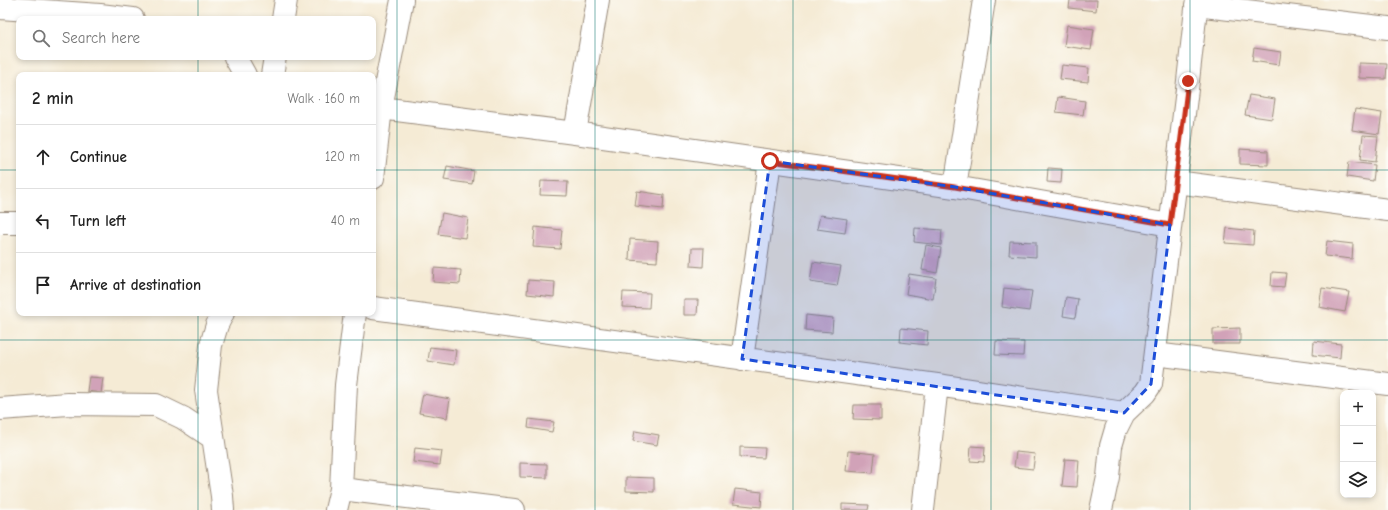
<!DOCTYPE html>
<meta charset="utf-8">
<style>
body{margin:0;font-family:"Comic Neue",sans-serif;background:#f6f6f6;color:#222}
.controls{position:absolute;right:12px;bottom:12px;display:grid;overflow:hidden;border-radius:8px;box-shadow:0 2px 6px #0003}
.controls button{width:36px;height:36px;display:grid;place-items:center;padding:0;border:0;border-bottom:1px solid #e0e0e0;background:#fff;color:#222;font:20px sans-serif}
.stop{position:absolute;width:12px;height:12px;margin:-9px;border:3px solid #c8321e;border-radius:50%;background:#fff}
.stop.end{background:#c8321e;border-color:#fff;box-shadow:0 1px 4px #0008}
.list{margin:0;padding:0;list-style:none}
h2{display:flex;justify-content:space-between;align-items:center;height:52px;margin:0;padding:0 16px;font-size:17px}
h2 small{font-size:13px;font-weight:400;color:#767676}
.list li{display:grid;grid-template-columns:26px 1fr auto;gap:12px;align-items:center;box-sizing:border-box;height:64px;padding:0 16px;border-top:1px solid #e0e0e0}
.list b{display:block;font-size:15px;white-space:nowrap}
.list em{font-size:13px;font-style:normal;color:#767676}
.icon{flex:none;width:22px;height:22px;fill:none;stroke:currentColor;stroke-width:2;stroke-linecap:round;stroke-linejoin:round}
.map{position:relative;flex:none;width:1388px;height:510px;overflow:hidden}
.search{position:absolute;background:#fff;box-shadow:0 2px 6px #0003;left:16px;top:16px;width:360px;height:44px;display:flex;align-items:center;gap:10px;box-sizing:border-box;padding:0 14px;border-radius:8px;color:#767676;font-size:15px}
.panel{position:absolute;background:#fff;box-shadow:0 2px 6px #0003;left:16px;top:72px;width:360px;height:244px;border-radius:8px}
.map>svg:first-child{display:block}
.building{fill:#d1a2b8}
.lines{fill:none;stroke-linecap:round;stroke-linejoin:round}
.minor-casing{stroke:#988a7a;stroke-width:24}
.minor{stroke:#fff;stroke-width:22}
.route{stroke:#c8321e;stroke-width:5}
.marked{fill:#1d4ed8;fill-opacity:0.2;stroke:#1d4ed8;stroke-width:3;stroke-dasharray:8 5;stroke-linejoin:round}
.grid{fill:none;stroke:#0f766e;stroke-width:1;stroke-opacity:0.55}
</style>
<div class="map">
<svg width="1388" height="510" viewBox="0 0 1388 510">
<rect width="100%" height="100%" fill="#fdfcf7"/>
<filter id="ink" filterUnits="userSpaceOnUse"><feTurbulence type="fractalNoise" baseFrequency=".025" numOctaves="2"/><feDisplacementMap in="SourceGraphic" scale="8" xChannelSelector="R" yChannelSelector="G"/><feConvolveMatrix kernelMatrix="1 2 1 2 8 2 1 2 1" color-interpolation-filters="sRGB"/></filter>
<filter id="wash" filterUnits="userSpaceOnUse"><feTurbulence type="fractalNoise" baseFrequency=".012" numOctaves="4" result="noise"/><feDisplacementMap in="SourceGraphic" scale="16" xChannelSelector="R" yChannelSelector="G"/><feGaussianBlur stdDeviation="0.9" result="paint"/><feColorMatrix in="noise" values="0 0 0 0 0 0 0 0 0 0 0 0 0 0 0 0 0 1.4 0 .05"/><feComposite in="paint" operator="in"/></filter>
<g filter="url(#wash)">
<rect width="100%" height="100%" fill="#f5ebd5"/>
<g id="blocks">
<path class="building" d="M1070 0H1097L1096 11 1069 8Z
M1067 25 1094 29 1091 50 1064 46Z
M1254 48 1281 52 1279 65 1252 61Z
M1359 63 1387 64 1386 79 1359 78Z
M1062 65 1089 68 1088 82 1060 79Z
M1249 95 1275 99 1272 119 1245 115Z
M1058 97 1085 101 1083 115 1056 112Z
M1355 109 1382 113 1379 134 1352 130Z
M1363 135 1378 136 1375 162 1360 160Z
M1240 149 1268 151V165L1240 164Z
M1349 162 1375 165 1373 181 1347 177Z
M447 166 474 171 472 184 444 180Z
M1048 168 1062 169 1061 183 1047 182Z
M541 181 568 182 567 196 540 195Z
M637 191 664 195 663 209 635 206Z
M442 213 468 218 465 238 438 234Z
M820 215 847 219 845 233 817 229Z
M535 227 562 230 560 249 533 247Z
M915 228 942 230 941 245 914 242Z
M1227 228 1254 231 1253 245 1225 243Z
M630 239 658 241 657 262 629 260Z
M1010 241 1036 242V257L1009 255Z
M1327 241 1353 244 1352 259 1325 256Z
M926 245 941 248 937 273 922 270Z
M692 248H704L703 267 691 266Z
M813 262 841 266 837 286 810 282Z
M434 268 461 270 460 284 433 282Z
M1272 272 1286 273 1284 287 1271 286Z
M909 274 936 278 933 299 906 294Z
M528 280 555 282 554 297 527 294Z
M1004 288 1032 291 1029 311 1002 307Z
M1322 288 1349 292 1345 312 1319 307Z
M623 292 650 293 649 308 622 307Z
M1066 297 1078 299 1075 318 1063 316Z
M684 300H698L697 315H684Z
M806 315 833 318 832 332 805 330Z
M901 328 928 331 927 345 900 342Z
M1240 328V344H1213V329Z
M996 341 1024 342 1023 356 995 355Z
M1314 341 1341 344 1340 358 1313 355Z
M430 347 456 350 454 365 428 361Z
M89 377 103 378 101 393 87 391Z
M423 394 450 399 447 418 419 413Z
M854 405H881V420L853 419Z
M529 419 554 422 552 432 528 428Z
M635 431 659 435 657 445 633 441Z
M971 446 985 447 984 462 970 461Z
M740 447 765 448 764 458 740 457Z
M415 448 442 451 440 465 413 462Z
M848 451 875 454 873 473 846 471Z
M1016 452 1035 454 1033 469 1014 467Z
M1065 459 1079 460 1077 487 1062 486Z
M520 463 547 464V478L520 477Z
M626 477 654 478V492L626 491Z
M735 489 762 492 761 507 733 504Z
M842 504 869 505 868 510H842Z"/>
</g>
</g>
<g filter="url(#ink)">
<use href="#blocks" fill-opacity="0" stroke="#988a7a" stroke-width="1"/>
<g class="lines">
<g class="minor-casing">
<path id="minor" d="M1196 5 1388 28
M0 8 100 15 133 19
M283 19 286 0
M235 57 245 75
M272 75 275 57
M381 108 575 133 955 187 1170 225
M575 133 598 0
M373 178 381 108 402 0
M1176 182 1388 210
M955 187 984 0
M0 223H19
M373 308 937 385 1124 413
M1155 354 1388 384
M742 359 770 161
M0 409 68 404 156 405 183 418 213 438
M341 489 514 510
M223 510 222 496 206 390 211 345 217 325 223 313
M336 510 341 489 346 385 355 313
M923 510 937 385
M1101 510 1108 477 1111 446 1116 429 1124 413 1145 393 1151 384 1188 81 1197 0"/>
</g>
<use href="#minor" class="minor"/>
</g>
</g>
<g class="lines" filter="url(#ink)">
<path class="route" d="M770 161 955 187 1170 225 1188 81"/>
</g>
<path class="marked" d="M770 161 955 187 1170 225 1151 384 1124 413 742 359Z"/>
<path class="grid" d="M198 0V19M397 0V510M595 0V510M793 0V510M991 0V510M1190 0V510M198 57V75M0 170H19M373 170H1388M198 313V510M0 340H1388"/>
</svg>
<div class="controls">
<button>+</button>
<button>−</button>
<button><svg class="icon" aria-label="layers" viewBox="0 0 24 24"><path d="M12 4l9 5-9 5-9-5zM3 14l9 5 9-5"/></svg></button>
</div>
<div class="stop" style="left:770px;top:161px"></div>
<div class="stop end" style="left:1188px;top:81px"></div>
<div class="search"><svg class="icon" aria-label="search" viewBox="0 0 24 24"><circle cx="10" cy="10" r="6"/><path d="M15 15l6 6"/></svg>Search here</div>
<section class="panel">
<h2>2 min<small>Walk · 160 m</small></h2>
<ul class="list">
<li><svg class="icon" aria-label="ahead" viewBox="0 0 24 24"><path d="M12 20V5M6 11l6-6 6 6"/></svg><div><b>Continue</b></div><em>120 m</em></li>
<li><svg class="icon" aria-label="left" viewBox="0 0 24 24"><path d="M17 20v-9H6M10 6l-5 5 5 5"/></svg><div><b>Turn left</b></div><em>40 m</em></li>
<li><svg class="icon" aria-label="arrive" viewBox="0 0 24 24"><path d="M6 21V4h12l-3 4 3 4H6"/></svg><div><b>Arrive at destination</b></div></li>
</ul>
</section>
</div>
